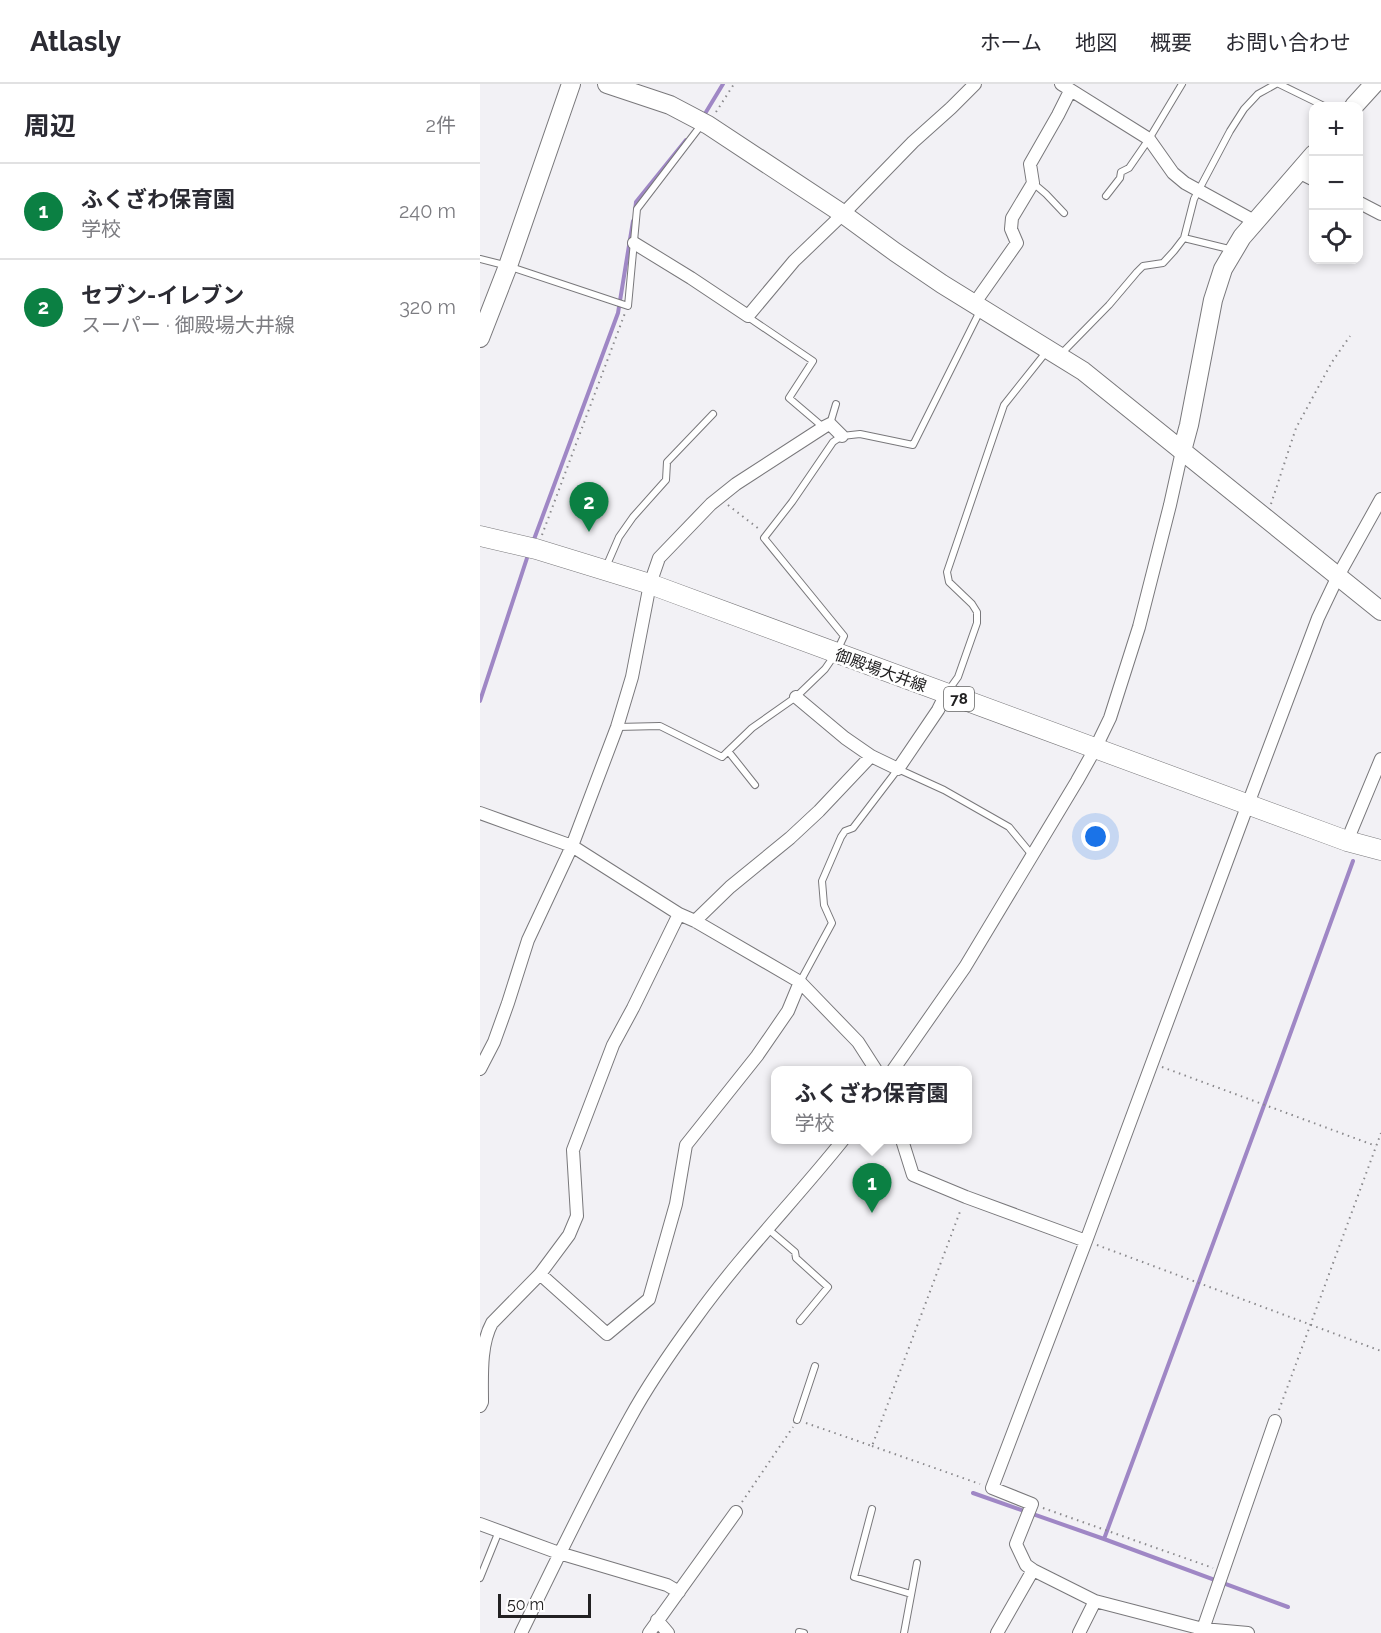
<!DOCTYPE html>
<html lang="ja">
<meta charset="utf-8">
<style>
body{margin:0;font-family:Raleway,"Noto Sans JP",sans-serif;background:#f2f2f3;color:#2b2b33}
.controls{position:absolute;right:18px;top:18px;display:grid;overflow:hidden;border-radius:12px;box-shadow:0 3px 9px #0003}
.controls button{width:54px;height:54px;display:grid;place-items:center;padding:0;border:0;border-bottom:2px solid #e1e1e2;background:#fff;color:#2b2b33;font:30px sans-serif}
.scale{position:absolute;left:18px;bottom:15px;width:93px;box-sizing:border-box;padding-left:6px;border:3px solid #222122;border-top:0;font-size:16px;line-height:21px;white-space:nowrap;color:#222122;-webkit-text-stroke:4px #fff;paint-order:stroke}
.you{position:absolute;left:616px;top:753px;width:21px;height:21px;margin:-15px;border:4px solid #fff;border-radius:50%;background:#1a73e8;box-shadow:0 0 0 9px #1a73e833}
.badge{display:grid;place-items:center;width:39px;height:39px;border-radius:50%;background:#0b8043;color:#fff;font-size:20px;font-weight:700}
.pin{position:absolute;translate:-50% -50px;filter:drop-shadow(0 2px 3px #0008)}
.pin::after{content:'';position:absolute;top:32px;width:21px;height:18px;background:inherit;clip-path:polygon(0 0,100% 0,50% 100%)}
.popup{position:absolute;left:291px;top:982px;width:201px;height:78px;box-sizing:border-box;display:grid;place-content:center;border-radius:12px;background:#fff;filter:drop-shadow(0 2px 4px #0005);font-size:20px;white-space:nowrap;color:#7c7c81}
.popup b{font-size:22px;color:#2b2b33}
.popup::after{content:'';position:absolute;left:50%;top:100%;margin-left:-12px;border:12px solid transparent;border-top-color:#fff}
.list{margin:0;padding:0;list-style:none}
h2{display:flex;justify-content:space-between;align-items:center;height:78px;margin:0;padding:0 24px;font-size:26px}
h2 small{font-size:20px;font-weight:400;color:#7c7c81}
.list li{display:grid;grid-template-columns:39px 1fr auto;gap:18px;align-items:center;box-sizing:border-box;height:96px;padding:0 24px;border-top:2px solid #e1e1e2}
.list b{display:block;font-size:22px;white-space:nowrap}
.list p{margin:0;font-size:20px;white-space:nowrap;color:#7c7c81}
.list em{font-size:20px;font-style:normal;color:#7c7c81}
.icon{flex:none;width:33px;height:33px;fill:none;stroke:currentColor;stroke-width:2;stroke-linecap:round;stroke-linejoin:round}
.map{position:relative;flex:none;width:901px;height:1549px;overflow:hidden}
header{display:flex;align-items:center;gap:36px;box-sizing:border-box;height:84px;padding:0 30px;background:#fff;border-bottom:2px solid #e1e1e2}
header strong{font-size:28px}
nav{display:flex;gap:33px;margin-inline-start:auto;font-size:21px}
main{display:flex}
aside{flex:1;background:#fff}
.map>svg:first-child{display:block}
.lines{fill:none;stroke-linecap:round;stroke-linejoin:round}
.stream{stroke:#9f87c5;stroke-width:4}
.lane-casing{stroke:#79787b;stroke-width:8}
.street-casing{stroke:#79787b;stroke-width:14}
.secondary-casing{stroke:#79787b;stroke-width:20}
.primary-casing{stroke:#79787b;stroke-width:21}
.path{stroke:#8a898c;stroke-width:2;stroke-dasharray:1.5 4.5;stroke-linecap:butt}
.lane{stroke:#fff;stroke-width:6}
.street{stroke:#fff;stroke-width:12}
.secondary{stroke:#fff;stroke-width:18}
.primary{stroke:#fff;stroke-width:20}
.labels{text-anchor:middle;stroke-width:5;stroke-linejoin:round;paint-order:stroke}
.shield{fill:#fff;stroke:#646464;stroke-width:1.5}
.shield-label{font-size:15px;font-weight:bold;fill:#222122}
.street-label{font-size:16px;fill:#222122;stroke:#fff}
</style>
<header>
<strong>Atlasly</strong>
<nav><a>ホーム</a><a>地図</a><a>概要</a><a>お問い合わせ</a></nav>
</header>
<main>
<aside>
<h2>周辺<small>2件</small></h2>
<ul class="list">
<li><span class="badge">1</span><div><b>ふくざわ保育園</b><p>学校</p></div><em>240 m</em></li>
<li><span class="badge">2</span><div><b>セブン-イレブン</b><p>スーパー · 御殿場大井線</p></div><em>320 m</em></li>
</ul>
</aside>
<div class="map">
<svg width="901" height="1549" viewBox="0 0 901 1549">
<rect width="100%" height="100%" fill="#f2f1f5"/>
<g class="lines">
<path class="stream" d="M223 33 243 0
M155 127 156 118 206 56
M53 458 138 229 153 137
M0 617 48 471
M493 1409 624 1455 808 1523
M624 1455 796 989 873 777"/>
<g class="lane-casing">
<path id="lane" d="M799 0 844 22
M553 99 566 110 584 129
M626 112 640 94 641 88 649 84 669 55 702 0
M704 154 753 166
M0 175 28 182 148 222 157 125 222 40
M268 233 333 277 309 314 343 343
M581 270 629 221 657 188 663 182 683 179 694 167 704 154 714 115 750 47 764 25 778 10 796 0
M350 340 356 320
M126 483 139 453 153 433 186 396 187 378 233 330
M468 607 478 593 497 539V528L492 520 469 498 467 488 524 321 567 267
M137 643 180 642 242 673 272 644 316 613 345 585 356 569 364 552 284 454 312 418 353 358 362 352 380 350 433 361 501 225
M248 667 275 701
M320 898 352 839 344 821 342 797 361 753 365 747 373 744 418 685 464 706 529 743 552 771
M288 1145 315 1168 316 1174 348 1203 320 1237
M317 1336 335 1282
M392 1425 374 1493 431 1510
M0 1494 19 1447
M319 1549V1548L324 1549
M424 1549 437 1479"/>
</g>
<g class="street-casing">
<path id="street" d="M581 0 669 55 693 89 705 99 776 138
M818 88 834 96
M878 118 901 130
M154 159 211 194 268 232 314 177 363 130 433 58 471 24 495 0
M494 220 537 159 531 145 532 134 553 99 550 80 578 31 590 7
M316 613 365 654 391 672 418 685 458 626 466 610
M0 729 92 762 199 830 215 837 320 898 378 958 396 986
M867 757 901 675
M215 837 250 803 310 754 339 727 391 672
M0 985 14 958 28 919 48 856 92 762 137 643 152 593 170 500 179 474 231 420 256 400 344 343 350 340 362 352
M413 986 485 883 597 697 615 665 630 634 659 543 690 421 702 367
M422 1056 433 1091 486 1113 606 1157
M60 1190 127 1250 169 1215 196 1120 206 1061 277 972 308 927 320 898
M0 1322 2 1318C2 1292 0 1261 12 1239L60 1190 89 1151 97 1132 93 1066 133 961 153 924 199 830
M0 1440 79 1469 187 1501 199 1508
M553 1486 546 1481 536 1460 552 1420 512 1404 606 1157 768 720 838 534 858 492 901 415
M177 1536 188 1549
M723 1545 795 1337
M41 1549C76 1477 111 1404 150 1334 168 1301 193 1265 215 1235 260 1172 315 1116 363 1056
M169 1549 256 1428
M517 1549 553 1486 615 1517 723 1545 768 1549
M599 1549 615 1517"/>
</g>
<g class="secondary-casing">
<path id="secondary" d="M127 0 190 21 228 41 363 130 415 168 462 200 603 287 901 527
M874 22 894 0
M0 254 28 182 91 0
M702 367 709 341 733 216 743 185 762 153 834 70"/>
</g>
<g class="primary-casing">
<path id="primary" d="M0 452 56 465 170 500 867 757 901 766"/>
</g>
<path class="path" d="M236 28 254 0
M791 420 816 344 852 278 870 252
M248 421 279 445
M62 451 145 229
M682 983 896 1062
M617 1161 901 1267
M799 1326 901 1049
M326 1339 392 1362 481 1125
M392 1362 500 1400
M262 1418 313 1343
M563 1424 733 1484"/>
<use href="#lane" class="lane"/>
<use href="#street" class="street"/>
<use href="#secondary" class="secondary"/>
<use href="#primary" class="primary"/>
</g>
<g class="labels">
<rect class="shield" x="464" y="603" width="30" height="24" rx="4.5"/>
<g class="shield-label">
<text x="479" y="620">78</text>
</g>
<g class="street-label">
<text transform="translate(401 586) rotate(20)" y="6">御殿場大井線</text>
</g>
</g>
</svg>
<div class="controls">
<button>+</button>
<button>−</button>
<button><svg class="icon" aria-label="locate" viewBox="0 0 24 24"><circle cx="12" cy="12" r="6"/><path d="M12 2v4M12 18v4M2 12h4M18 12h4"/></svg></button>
</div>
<div class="scale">50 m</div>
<div class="you"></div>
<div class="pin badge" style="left:392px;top:1129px">1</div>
<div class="popup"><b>ふくざわ保育園</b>学校</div>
<div class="pin badge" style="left:109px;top:448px">2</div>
</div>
</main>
